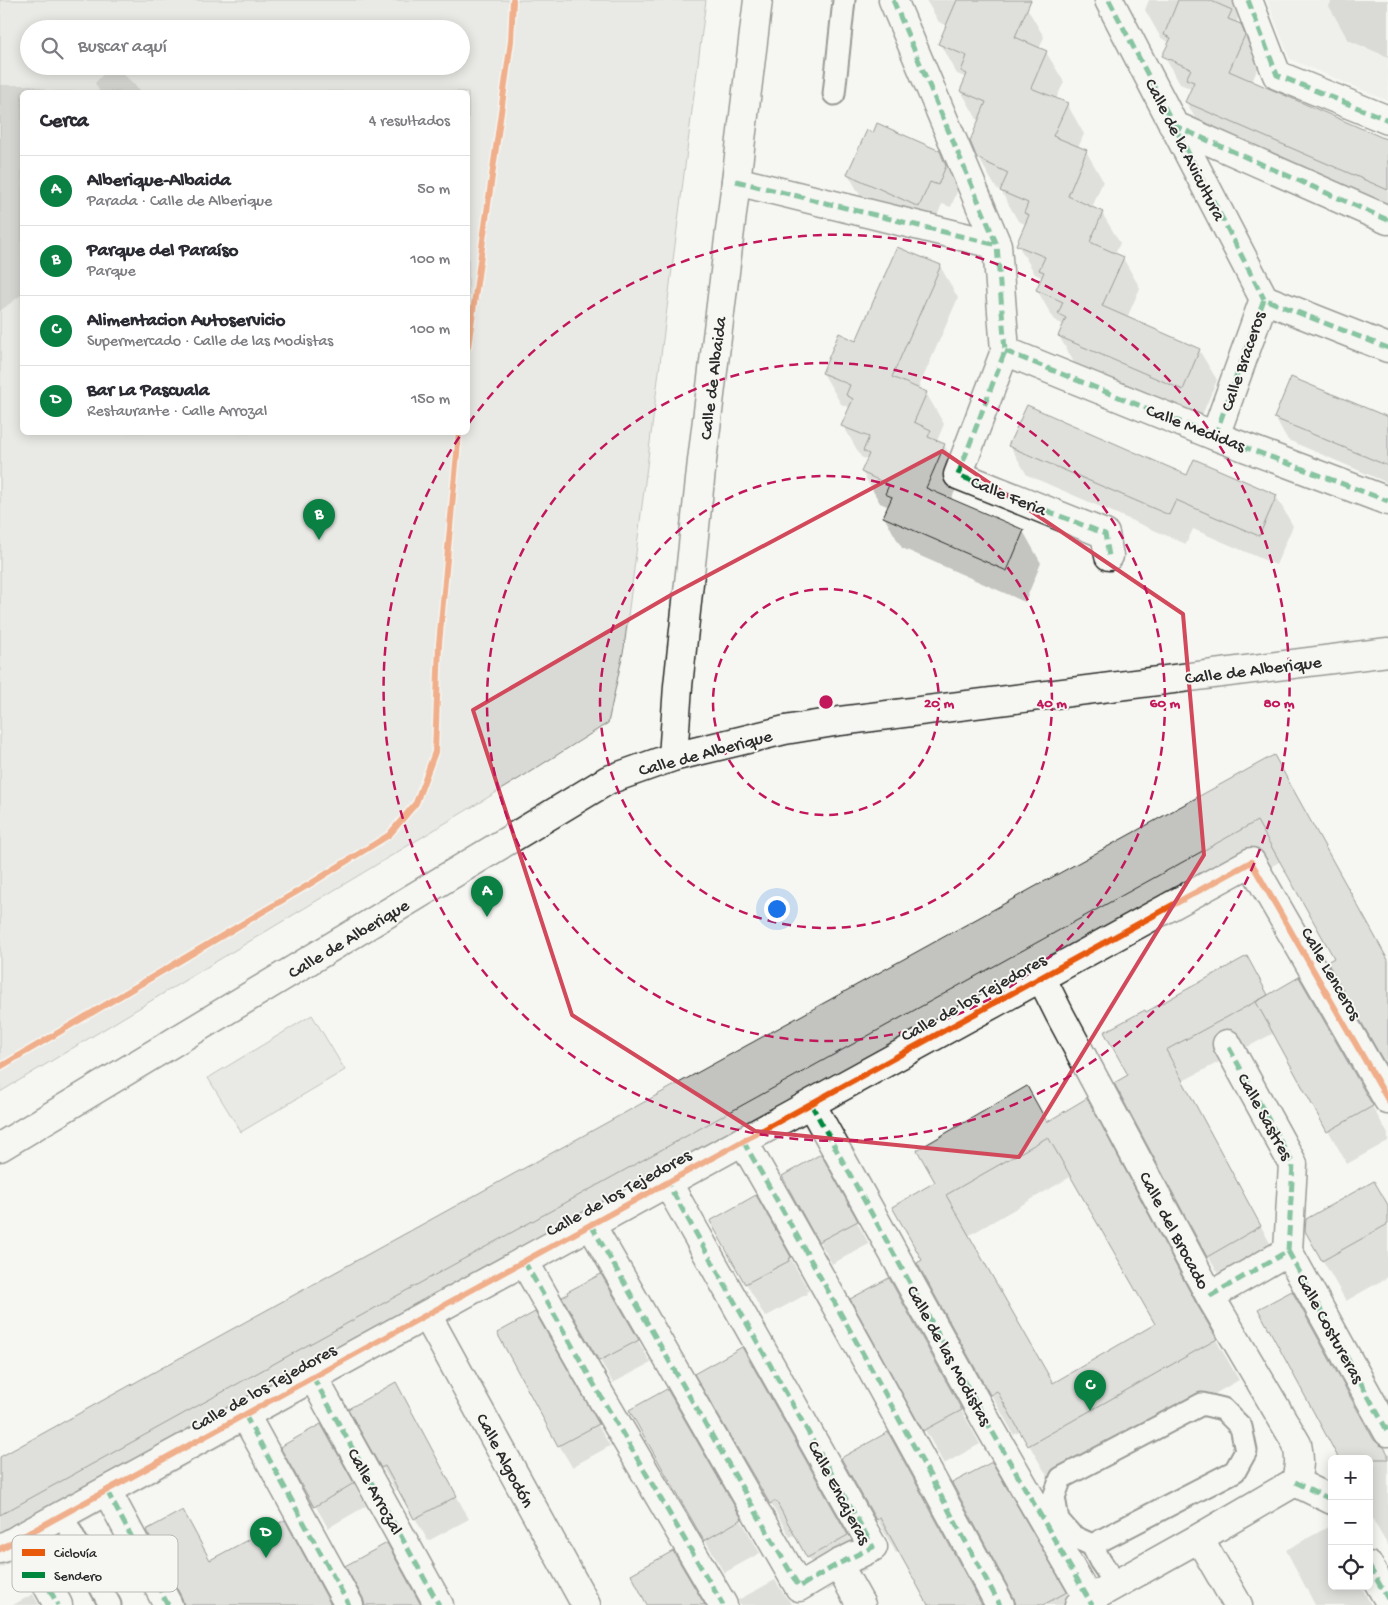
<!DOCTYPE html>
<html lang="es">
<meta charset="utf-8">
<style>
body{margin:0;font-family:"Gochi Hand",sans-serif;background:#f7f7f7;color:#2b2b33}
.controls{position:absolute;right:15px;bottom:15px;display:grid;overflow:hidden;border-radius:8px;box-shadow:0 2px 12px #0003}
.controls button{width:45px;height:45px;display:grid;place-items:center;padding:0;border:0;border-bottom:1px solid #e1e1e2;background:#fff;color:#2b2b33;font:25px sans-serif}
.you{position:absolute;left:776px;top:908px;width:18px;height:18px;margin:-12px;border:4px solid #fff;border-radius:50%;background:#1a73e8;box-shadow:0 0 0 8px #1a73e833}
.badge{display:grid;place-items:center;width:32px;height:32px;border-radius:50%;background:#0b8043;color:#fff;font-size:16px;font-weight:700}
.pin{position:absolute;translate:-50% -41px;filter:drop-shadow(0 1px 2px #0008)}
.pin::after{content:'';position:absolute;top:26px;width:18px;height:15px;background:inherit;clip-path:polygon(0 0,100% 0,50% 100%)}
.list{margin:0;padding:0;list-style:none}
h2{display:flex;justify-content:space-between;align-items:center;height:65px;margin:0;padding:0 20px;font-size:21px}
h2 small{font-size:16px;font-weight:400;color:#7c7c81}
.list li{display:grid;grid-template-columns:32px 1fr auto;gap:15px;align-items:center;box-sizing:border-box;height:70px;padding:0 20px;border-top:1px solid #e1e1e2}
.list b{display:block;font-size:19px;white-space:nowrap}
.list p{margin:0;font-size:16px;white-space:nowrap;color:#7c7c81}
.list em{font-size:16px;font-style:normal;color:#7c7c81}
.icon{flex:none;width:28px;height:28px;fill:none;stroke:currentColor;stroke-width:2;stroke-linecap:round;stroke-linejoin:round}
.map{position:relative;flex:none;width:1388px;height:1605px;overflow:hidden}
.search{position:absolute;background:#fff;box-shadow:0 2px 12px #0003;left:20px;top:20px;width:450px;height:55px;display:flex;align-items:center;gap:12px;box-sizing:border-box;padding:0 18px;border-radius:28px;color:#7c7c81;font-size:19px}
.panel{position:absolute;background:#fff;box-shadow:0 2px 12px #0003;left:20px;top:90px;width:450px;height:345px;border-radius:8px}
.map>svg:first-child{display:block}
.built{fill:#e7e7e3}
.green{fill:#d9d9d5;stroke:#828280;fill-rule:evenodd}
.shadow{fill:#0003;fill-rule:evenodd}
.building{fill:#c3c3c0;stroke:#2b2b2b;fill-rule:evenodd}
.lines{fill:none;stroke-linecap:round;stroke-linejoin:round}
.service-casing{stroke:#2b2b2b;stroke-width:25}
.pedestrian-casing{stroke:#2b2b2b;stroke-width:31}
.minor-casing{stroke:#2b2b2b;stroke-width:31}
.service{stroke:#f6f6f2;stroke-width:21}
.pedestrian{stroke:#f6f6f2;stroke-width:28}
.minor{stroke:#f6f6f2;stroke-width:28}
.quiet{stroke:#00873e;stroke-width:5;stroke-dasharray:10 5;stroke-linecap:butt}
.cycleway-casing{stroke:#f6f6f2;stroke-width:9}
.cycleway{stroke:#e8590c;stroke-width:6}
.marked{fill:none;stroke:#d1495b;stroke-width:4;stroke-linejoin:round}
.ring{fill:none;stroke:#c2185b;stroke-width:2.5;stroke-dasharray:9 6}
.labels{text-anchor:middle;stroke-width:4;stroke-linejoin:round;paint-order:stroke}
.street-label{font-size:18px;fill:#2b2b2b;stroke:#f6f6f2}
.key{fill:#f6f6f2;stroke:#b9b9b6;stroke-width:1}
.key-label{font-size:14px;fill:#2b2b2b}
.centre{fill:#c2185b;stroke:#f6f6f2;stroke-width:2.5}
.ring-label{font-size:15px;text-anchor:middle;font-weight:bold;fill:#c2185b;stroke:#f6f6f2;stroke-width:4;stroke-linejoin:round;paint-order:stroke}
</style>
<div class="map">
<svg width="1388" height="1605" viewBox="0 0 1388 1605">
<rect width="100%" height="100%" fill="#f6f6f2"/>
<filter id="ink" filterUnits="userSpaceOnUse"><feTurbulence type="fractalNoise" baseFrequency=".02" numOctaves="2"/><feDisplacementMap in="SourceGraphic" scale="10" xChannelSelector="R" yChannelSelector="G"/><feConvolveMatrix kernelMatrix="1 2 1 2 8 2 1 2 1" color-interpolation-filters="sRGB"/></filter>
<g filter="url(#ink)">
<path class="built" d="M1267 0H1388V101L1290 59Z"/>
<path class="green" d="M0 0H706L624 648 608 723 525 775 0 1092ZM29 29H461V66H29ZM22 92H468V432H22Z
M312 1015 345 1070 241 1132 208 1078Z"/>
<path class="shadow" d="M926 0H1017L1027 8 1044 37 1039 49 1046 52 1064 82 1056 99 1067 104 1084 134 1078 148 1086 151 1103 181 1092 208 1102 213 1120 243 1115 254 1123 258 1140 288 1127 318 1199 350 1217 380 1200 420 1076 366 1059 336 1064 325 1054 320 1037 290 1043 278 1035 274 1018 245 1027 225 1018 221 1001 191 996 188 978 157V121L961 91 967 78 957 74 940 44 947 26 939 22Z
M1149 0H1239L1243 7 1237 21 1256 53 1260 63 1252 82 1388 141V210L1202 130 1186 102 1192 89 1180 84 1164 56 1170 43 1161 38 1145 10Z
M1332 0H1388V57L1348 40 1329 6Z
M111 66H115L142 92H100L95 83Z
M0 85H31L44 89 48 92H22V296L21 295 0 311Z
M874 135 939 152 953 175 958 189 951 207 942 204 932 228 861 197 848 174Z
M940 266 958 298 918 389 926 393 944 424 937 441 944 445 962 476 951 500 1023 531 1041 563 1025 602 902 548 884 517 889 507 880 503 862 472 868 460 861 457 843 425 850 408 841 404 823 373Z
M1275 418 1388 419V483L1288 440Z
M1010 446 1276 496 1293 526 1276 565 1193 529 1186 544 1027 475Z
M1273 756 1388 961V1066L1335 959 1281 861 0 1568V1459Z
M1247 958 1269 996 1299 979 1388 1134V1141L1347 1164 1274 1033 1183 1081 1278 1258 1226 1287 1208 1256 1129 1075 1145 1014Z
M1086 1100 1110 1141 1215 1338 1239 1380 1053 1486 1021 1431 1014 1435 991 1394 924 1261 893 1207ZM1072 1176 1157 1325 1053 1385 968 1236Z
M833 1178 869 1244 832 1264 785 1180Z
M756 1197 809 1291 806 1292 807 1294 765 1317 746 1283Z
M1388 1207V1277L1346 1301 1306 1231Z
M601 1276 651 1363 613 1383 564 1297Z
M852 1300 908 1313 980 1444 944 1464Z
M534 1313 610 1446 572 1467 559 1445Z
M1315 1333 1376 1443 1388 1456V1546L1369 1513V1459Z
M696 1374 761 1382 867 1569 827 1591 795 1534 790 1537Z
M667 1390 760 1553 724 1573 631 1410Z
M408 1406 469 1519 428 1541 398 1488 395 1490 382 1467Z
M282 1447 334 1448 366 1506 328 1528Z
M842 1458 982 1605H930L900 1551 896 1553Z
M991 1463 1073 1605H1017Z
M1328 1527 1332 1534V1586H1361L1371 1605H1315L1286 1550Z
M775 1580 785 1596 793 1605H740L738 1600Z
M33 1594 39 1605H13Z"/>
<path class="building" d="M957 0H1031L1015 37 1047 51 1031 88 1068 103 1053 136 1087 150 1068 196 1103 212 1090 242 1124 257 1102 306 1200 349 1183 390 1058 336 1066 318 1058 314 1063 302 1036 290 1044 272 1039 270 1045 257 1016 245 1029 215 1024 213 1028 203 1000 191 1008 173 977 158 970 141 986 102 960 91 967 74 961 71 967 56 938 44Z
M1178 0H1209L1232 10 1228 19 1241 24 1245 35 1229 71 1388 140V190L1185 102 1194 82 1186 79 1191 69 1162 56 1171 38 1164 35Z
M877 123 940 151 946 166 938 185 930 182 919 207 847 174 867 130 873 133Z
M897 247 941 265 892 377 927 392 914 422 931 430 928 437 945 444 926 488 1024 530 1007 571 883 517 892 497 885 494 889 485 861 472 869 454 863 451 869 437 841 426 853 399 846 395 850 385 822 373 839 333 856 341Z
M1291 377 1388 417V466L1274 418Z
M1027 405 1187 475 1194 459 1277 495 1259 536 1176 500 1169 515 1008 446Z
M1274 755 1388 960V1069L1327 962 1334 958 1257 821 0 1515V1457Z
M1247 956 1268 995 1166 1050 1261 1226 1207 1257 1114 1083 1128 1075 1104 1032 1145 1010 1146 1012Z
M1299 977 1373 1106 1327 1132 1256 1002Z
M1027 1086 1047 1122 1087 1098 1196 1303 1217 1339 1028 1446 997 1391 990 1395 917 1263 922 1260 892 1207 935 1182 917 1150ZM1048 1137 1155 1324 1053 1383 946 1195Z
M821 1154 858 1221 818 1242 784 1180 782 1176Z
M1374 1181 1388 1205V1224L1322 1261 1305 1231 1306 1219Z
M756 1195 791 1257 788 1259 789 1261 745 1284 710 1221Z
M601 1274 639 1340 599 1361 562 1297 568 1294 567 1292Z
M889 1278 962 1410 923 1431 850 1299Z
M1292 1291 1374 1440 1380 1445 1384 1447 1388 1454V1459H1339L1258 1309Z
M535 1312 599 1424 558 1446 497 1333Z
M742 1347 848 1535 807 1558 776 1501 770 1504 694 1374Z
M396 1382 457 1496 414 1519 385 1466 381 1468 348 1409Z
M667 1389 742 1519 704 1541 629 1410Z
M321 1424 354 1483 314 1507 280 1447Z
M888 1432 923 1496 982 1605H928L880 1518 876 1520 841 1458Z
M992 1462 1067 1592 1043 1605H1016L1014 1598 952 1483Z
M183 1510 210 1560 285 1520 331 1605H184L182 1598 146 1530Z
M387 1543 421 1605H365L363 1598 345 1566Z
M673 1551 705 1605H647L631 1574Z"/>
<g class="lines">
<g class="service-casing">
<path id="service" d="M834 94 844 0
M62 1515 110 1605
M1092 1545 1235 1471 1246 1451 1241 1427 1223 1409 1202 1404 1061 1478 1054 1497 1058 1520 1072 1536 1092 1545 1100 1561 1116 1584"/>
</g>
<g class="pedestrian-casing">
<path id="pedestrian" d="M893 0 997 245 1005 351 958 475 1105 534 1109 556
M1109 0 1264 299
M1248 0 1277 75 1388 120
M1173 125 1388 220
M736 181 997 245
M1005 351 1215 436 1388 501
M1215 436 1264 299 1388 348
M811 1104 988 1424 1092 1605
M743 1141C831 1294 916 1449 1000 1605
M591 1225 799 1587 838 1564 873 1547 667 1182
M524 1261 600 1395 723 1605
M313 1377 439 1605
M245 1415 349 1605
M1295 1482 1332 1500
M107 1491 168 1605
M21 1537 58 1605
M1369 1566 1388 1599"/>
</g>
<g class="minor-casing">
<path id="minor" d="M673 757 678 686 702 461 758 0
M1041 977 1060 1015 1210 1296 1297 1444C1300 1458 1300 1468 1295 1482L1199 1538 1079 1605
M0 1147 608 780 673 757 785 730 840 721 1388 652
M1288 1251 1388 1432
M1210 1296 1288 1251 1293 1164 1227 1044
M427 1315 586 1605
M1199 1538 1238 1605
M0 1549 1251 862 1388 1100
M838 1564 861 1605"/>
</g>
<use href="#service" class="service"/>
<use href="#pedestrian" class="pedestrian"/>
<use href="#minor" class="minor"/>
<path class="quiet" d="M893 0 997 245 1005 351 958 475 1105 534 1109 556
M1109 0 1264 299
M1248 0 1277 75 1388 120
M1173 125 1388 220
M736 181 997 245
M1005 351 1215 436 1388 501
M1215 436 1264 299 1388 348
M811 1104 988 1424 1092 1605
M743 1141C831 1294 916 1449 1000 1605
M591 1225 799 1587 838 1564 873 1547 667 1182
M1288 1251 1388 1432
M524 1261 600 1395 723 1605
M1210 1296 1288 1251 1293 1164 1227 1044
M313 1377 439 1605
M245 1415 349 1605
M1295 1482 1332 1500
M107 1491 168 1605
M21 1537 58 1605
M1369 1566 1388 1599"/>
<g class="cycleway-casing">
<path id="cycleway" d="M468 347 511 41 513 0
M0 1067 310 884 389 835 416 803 435 752 439 644 459 432
M0 1549 1251 862 1388 1100"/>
</g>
<use href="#cycleway" class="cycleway"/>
</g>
</g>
<path d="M0 0H1388V1605H0ZM942 451 1183 614 1204 855 1019 1157 755 1131 572 1015 473 710 671 595Z" fill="#f6f6f2" fill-opacity=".55" fill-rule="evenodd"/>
<path class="marked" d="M942 451 1183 614 1204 855 1019 1157 755 1131 572 1015 473 710 671 595Z"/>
<g class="ring">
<circle cx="826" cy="702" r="113"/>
<circle cx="826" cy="702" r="226"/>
<circle cx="826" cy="702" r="339"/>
<path d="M469 423A453 453 0 1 1 462 433"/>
</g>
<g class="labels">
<g class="street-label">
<text transform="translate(1186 149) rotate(63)" y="6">Calle de la Avicultura</text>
<text transform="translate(1242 361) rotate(-71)" y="6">Calle Braceros</text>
<text transform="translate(712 378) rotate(-83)" y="6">Calle de Albaida</text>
<text transform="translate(1196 427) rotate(21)" y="6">Calle Medidas</text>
<text transform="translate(1009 495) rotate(22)" y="6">Calle Feria</text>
<text transform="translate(1253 669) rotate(-7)" y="6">Calle de Alberique</text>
<text transform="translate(705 752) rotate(-15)" y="6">Calle de Alberique</text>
<text transform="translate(348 938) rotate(-31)" y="6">Calle de Alberique</text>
<text transform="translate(1332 973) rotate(60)" y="6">Calle Lenceros</text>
<text transform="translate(973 997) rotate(-29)" y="6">Calle de los Tejedores</text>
<text transform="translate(1266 1116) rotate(61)" y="6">Calle Sastres</text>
<text transform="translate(618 1192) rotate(-29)" y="6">Calle de los Tejedores</text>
<text transform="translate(1175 1230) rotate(62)" y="6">Calle del Brocado</text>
<text transform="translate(1331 1328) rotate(61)" y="6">Calle Costureras</text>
<text transform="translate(950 1355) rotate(61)" y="6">Calle de las Modistas</text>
<text transform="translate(263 1387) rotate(-29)" y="6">Calle de los Tejedores</text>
<text transform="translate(506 1460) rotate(62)" y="6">Calle Algodón</text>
<text transform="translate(376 1491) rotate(61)" y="6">Calle Arrozal</text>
<text transform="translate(840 1492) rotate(62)" y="6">Calle Encajeras</text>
</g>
</g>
<rect x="12" y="1535" width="166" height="57" rx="8" class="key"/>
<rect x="22" y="1549" width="23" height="7" fill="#e8590c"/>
<rect x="22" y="1572" width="23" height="6" fill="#00873e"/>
<g class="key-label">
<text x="54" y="1557">Ciclovía</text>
<text x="54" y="1580">Sendero</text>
</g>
<circle cx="826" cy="702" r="8" class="centre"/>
<g class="ring-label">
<text x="939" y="707">20 m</text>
<text x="1052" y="707">40 m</text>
<text x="1165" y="707">60 m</text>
<text x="1279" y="707">80 m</text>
</g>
</svg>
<div class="controls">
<button>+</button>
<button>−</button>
<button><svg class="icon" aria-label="locate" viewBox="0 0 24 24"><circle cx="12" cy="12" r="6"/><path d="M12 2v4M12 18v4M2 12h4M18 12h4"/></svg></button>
</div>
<div class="you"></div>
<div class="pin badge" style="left:487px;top:917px">A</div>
<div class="pin badge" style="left:319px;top:540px">B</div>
<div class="pin badge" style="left:1090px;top:1411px">C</div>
<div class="pin badge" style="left:266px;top:1558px">D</div>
<div class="search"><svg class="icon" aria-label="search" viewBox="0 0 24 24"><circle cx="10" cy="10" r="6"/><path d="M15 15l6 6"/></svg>Buscar aquí</div>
<section class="panel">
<h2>Cerca<small>4 resultados</small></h2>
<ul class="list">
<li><span class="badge">A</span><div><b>Alberique-Albaida</b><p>Parada · Calle de Alberique</p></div><em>50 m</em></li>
<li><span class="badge">B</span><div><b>Parque del Paraíso</b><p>Parque</p></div><em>100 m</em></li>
<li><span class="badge">C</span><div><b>Alimentacion Autoservicio</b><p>Supermercado · Calle de las Modistas</p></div><em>100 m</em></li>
<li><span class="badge">D</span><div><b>Bar La Pascuala</b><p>Restaurante · Calle Arrozal</p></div><em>150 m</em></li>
</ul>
</section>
</div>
